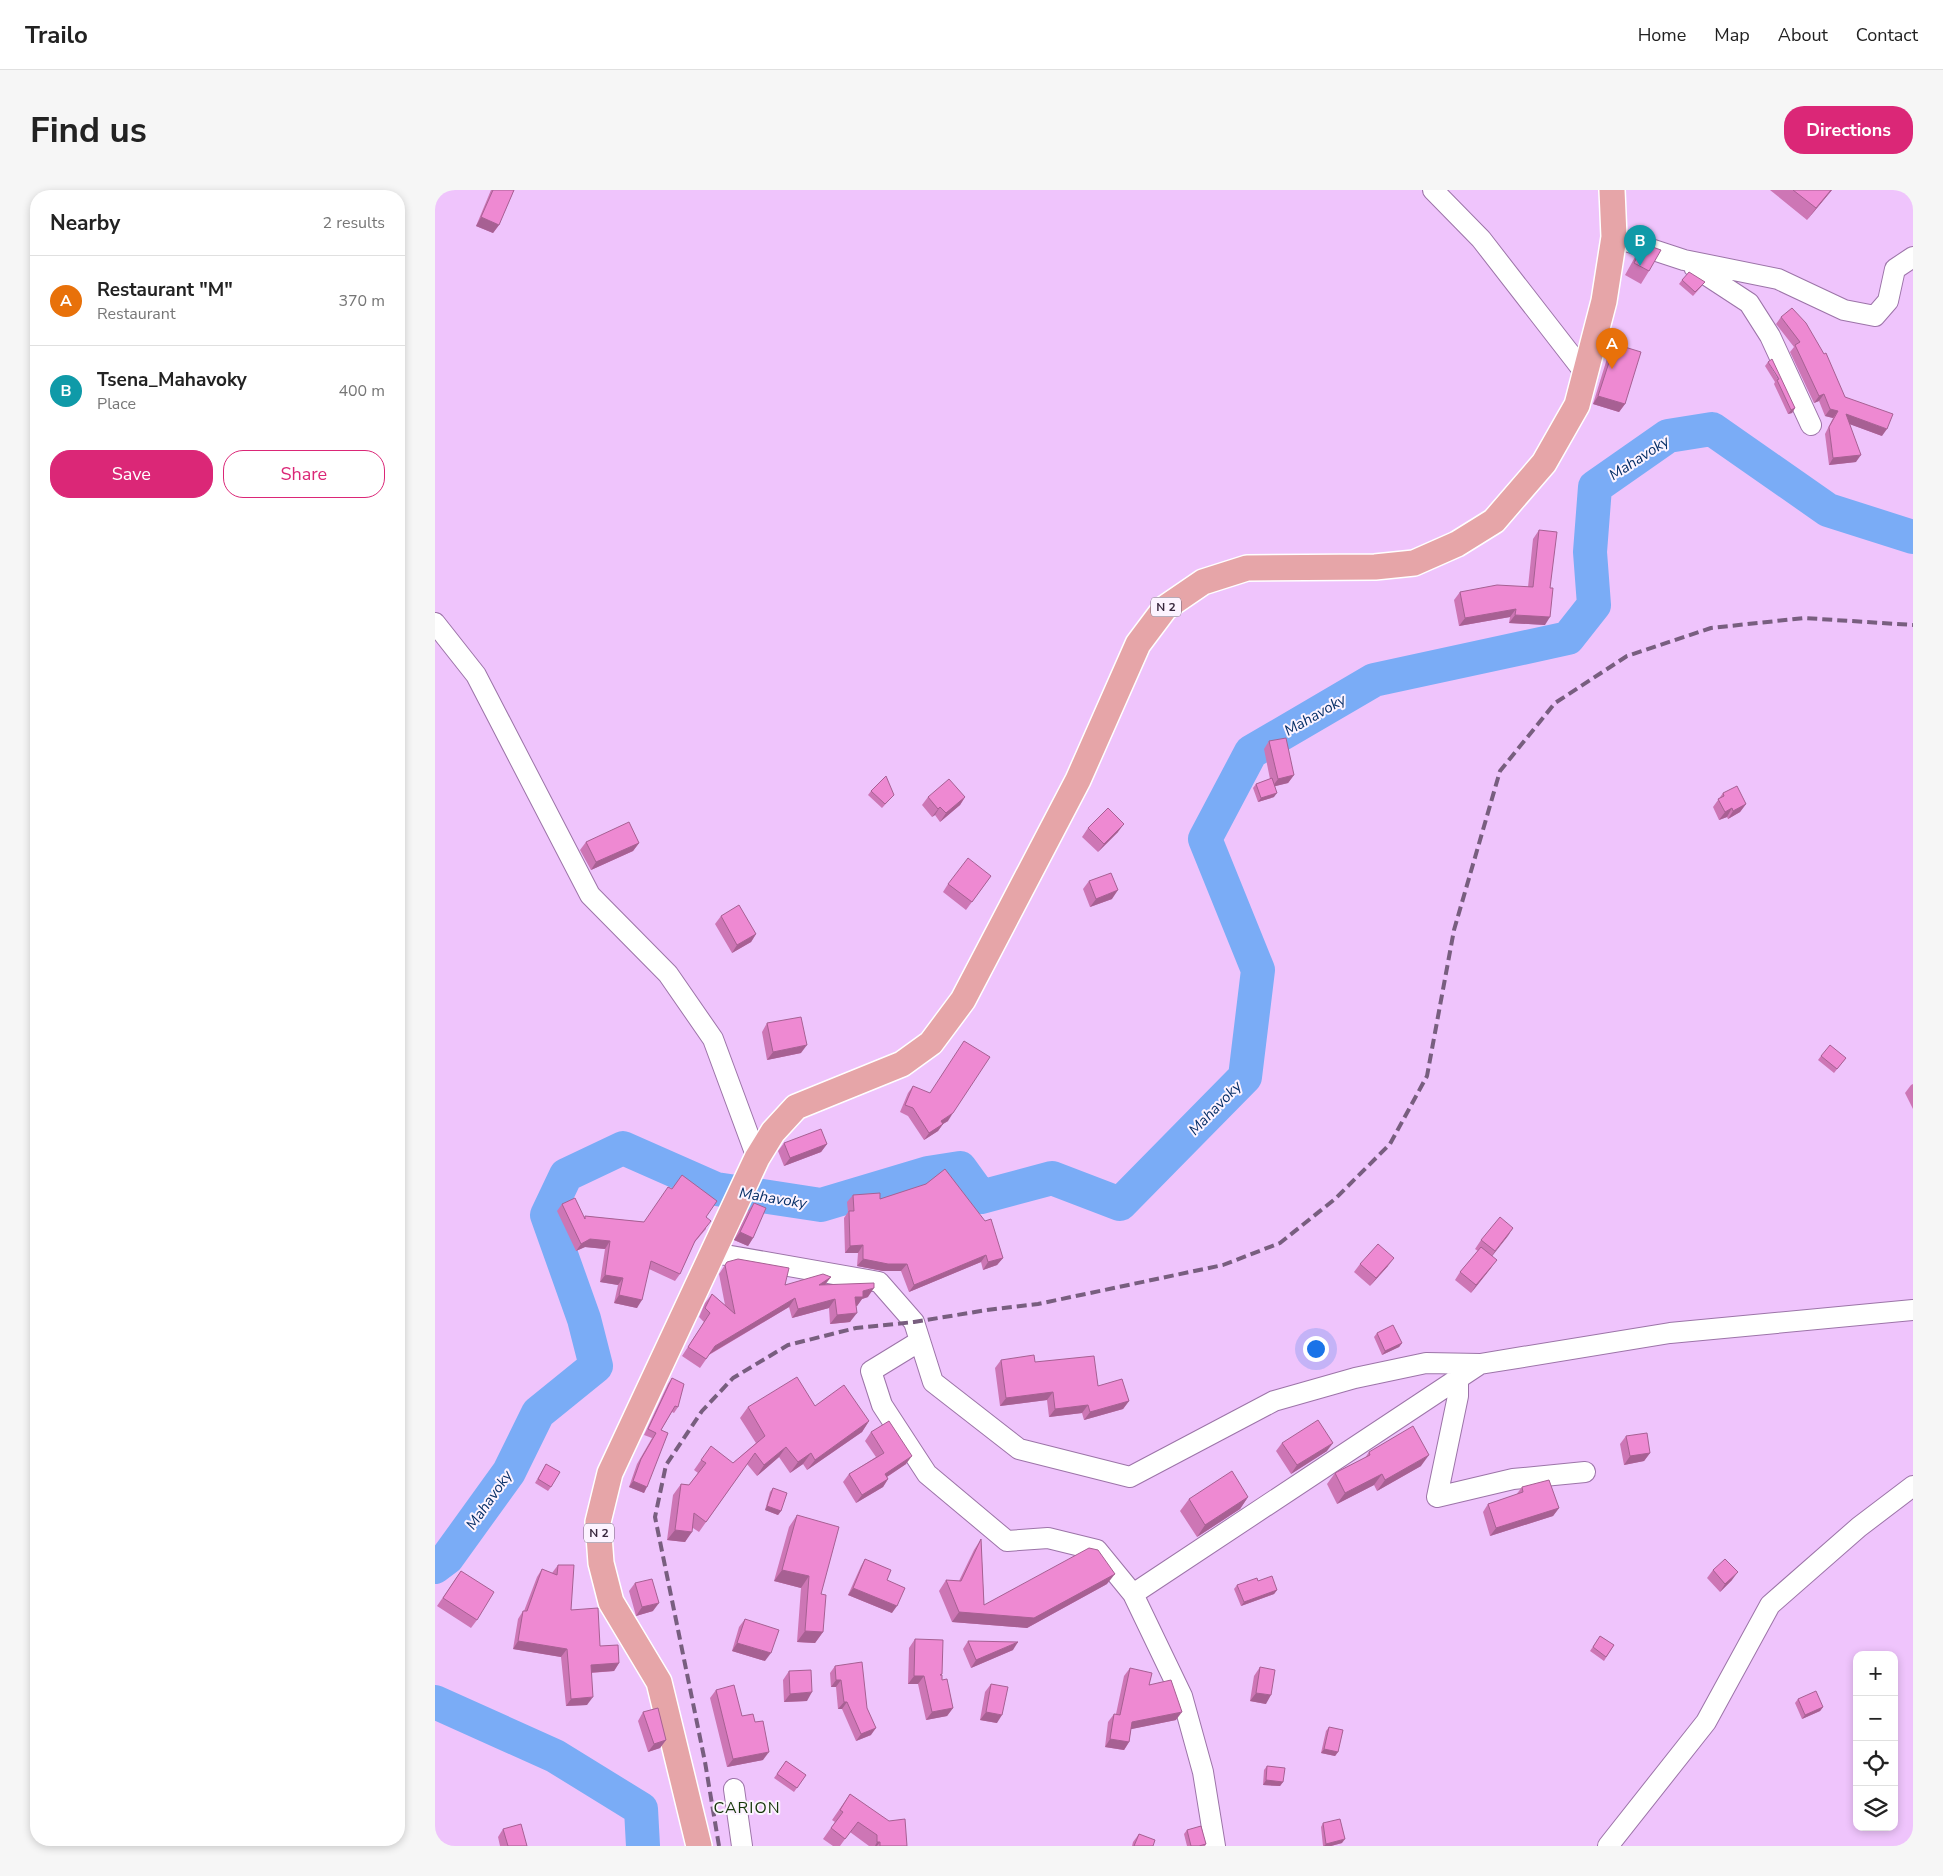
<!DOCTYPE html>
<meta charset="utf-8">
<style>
body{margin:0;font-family:"Nunito Sans",sans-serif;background:#f6f6f6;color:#222}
.controls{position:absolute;right:15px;bottom:15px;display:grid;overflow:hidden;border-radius:10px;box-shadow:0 2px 8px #0003}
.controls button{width:45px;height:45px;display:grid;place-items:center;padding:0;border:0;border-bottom:1px solid #e0e0e0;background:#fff;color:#222;font:25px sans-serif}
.you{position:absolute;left:880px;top:1158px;width:18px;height:18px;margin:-12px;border:4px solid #fff;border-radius:50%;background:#1a73e8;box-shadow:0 0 0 8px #1a73e833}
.badge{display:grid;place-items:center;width:32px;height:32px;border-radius:50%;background:#db2777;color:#fff;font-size:16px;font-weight:700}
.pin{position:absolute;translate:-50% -41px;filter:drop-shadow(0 1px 2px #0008)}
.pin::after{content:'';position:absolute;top:26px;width:18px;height:15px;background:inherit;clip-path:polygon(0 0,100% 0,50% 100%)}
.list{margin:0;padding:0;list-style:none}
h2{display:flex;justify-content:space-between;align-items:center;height:65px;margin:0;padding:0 20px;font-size:21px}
h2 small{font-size:16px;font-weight:400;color:#767676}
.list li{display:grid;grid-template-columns:32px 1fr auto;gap:15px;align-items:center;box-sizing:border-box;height:90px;padding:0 20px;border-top:1px solid #e0e0e0}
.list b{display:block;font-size:19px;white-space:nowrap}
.list p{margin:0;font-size:16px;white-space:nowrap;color:#767676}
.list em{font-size:16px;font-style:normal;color:#767676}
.actions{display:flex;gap:10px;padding:15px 20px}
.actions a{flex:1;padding:11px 0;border:1px solid #db2777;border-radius:20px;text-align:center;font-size:18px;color:#db2777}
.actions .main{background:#db2777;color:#fff}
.icon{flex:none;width:28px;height:28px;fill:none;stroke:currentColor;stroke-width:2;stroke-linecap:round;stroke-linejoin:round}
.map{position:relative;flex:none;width:1478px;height:1656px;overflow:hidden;border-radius:20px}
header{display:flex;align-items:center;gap:30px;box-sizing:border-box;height:70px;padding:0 25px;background:#fff;border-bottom:1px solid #e0e0e0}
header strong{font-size:24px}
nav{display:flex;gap:28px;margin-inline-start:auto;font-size:18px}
.intro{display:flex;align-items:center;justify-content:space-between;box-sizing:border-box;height:120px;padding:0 30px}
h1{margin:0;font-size:35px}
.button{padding:12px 22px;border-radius:20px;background:#db2777;color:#fff;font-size:18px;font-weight:700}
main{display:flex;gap:30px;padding:0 30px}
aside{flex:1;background:#fff;border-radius:20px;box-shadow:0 2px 8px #0003}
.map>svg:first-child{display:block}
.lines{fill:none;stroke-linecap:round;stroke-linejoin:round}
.river{stroke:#7aacf6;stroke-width:34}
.minor-casing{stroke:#9c74a8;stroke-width:22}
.major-casing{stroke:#fff;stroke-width:28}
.minor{stroke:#fff;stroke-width:20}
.major{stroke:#e6a5a8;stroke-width:25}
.rail{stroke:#785e7f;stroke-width:4;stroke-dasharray:10 5;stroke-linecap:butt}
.wall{fill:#cd76b5}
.shaded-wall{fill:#a76093}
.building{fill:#ee89d2;stroke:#a76093}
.labels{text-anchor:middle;stroke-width:4;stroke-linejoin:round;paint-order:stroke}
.shield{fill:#fcf3ff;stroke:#736477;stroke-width:1}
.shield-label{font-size:12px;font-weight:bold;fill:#38273d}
.water-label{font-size:15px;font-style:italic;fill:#062f68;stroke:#fcf3ff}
.quarter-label{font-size:16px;letter-spacing:1px;fill:#16370a;stroke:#fcf3ff}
</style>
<header>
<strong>Trailo</strong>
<nav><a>Home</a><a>Map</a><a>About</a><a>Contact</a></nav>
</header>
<div class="intro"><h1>Find us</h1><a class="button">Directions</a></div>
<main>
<aside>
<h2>Nearby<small>2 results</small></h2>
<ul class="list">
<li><span class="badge" style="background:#e8710a">A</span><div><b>Restaurant &quot;M&quot;</b><p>Restaurant</p></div><em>370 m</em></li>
<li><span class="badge" style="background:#0f9aa8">B</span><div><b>Tsena_Mahavoky</b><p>Place</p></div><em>400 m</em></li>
</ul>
<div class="actions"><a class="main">Save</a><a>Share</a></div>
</aside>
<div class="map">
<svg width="1478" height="1656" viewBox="0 0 1478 1656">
<rect width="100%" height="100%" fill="#efc4fc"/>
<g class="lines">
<path class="river" d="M0 1377 12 1368 74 1282 103 1223 161 1176 149 1129 112 1025 131 985 188 958 281 999 386 1015 493 983 525 978 546 1007 617 988 685 1014 810 887 823 780 770 649 816 562 939 490 1133 448 1159 415 1155 362 1160 297 1233 246 1277 239 1393 320 1478 347
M0 1512 120 1566 206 1619 208 1656"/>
<g class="minor-casing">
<path id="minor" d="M998 0 1046 49 1150 183
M1179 47 1249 70 1343 89 1409 120 1440 126 1453 111 1460 79 1478 67
M1259 77 1314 113 1335 146 1376 235
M0 433 41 485 155 705 233 784 278 849 322 968
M279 1063 444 1092 479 1132 498 1192 584 1259 695 1287 839 1211 920 1188 991 1173 1045 1174 1235 1143 1478 1120
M485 1151 436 1181 447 1215 492 1284 572 1351 613 1348 662 1360 698 1404 1045 1174
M1023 1189V1206L1002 1307 1078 1289 1150 1282
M698 1404 747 1506 768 1582 780 1656
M299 1599 307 1656
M1173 1656 1271 1532 1335 1415 1424 1337 1478 1296"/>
</g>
<g class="major-casing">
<path id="major" d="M264 1656 224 1492 176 1412 166 1373 163 1332 175 1283 322 968 338 942 361 917 467 874 496 853 528 810 643 590 703 454 730 418 768 392 812 378 940 377 979 373 1022 354 1059 331 1109 273 1142 215 1169 111 1179 47 1177 0"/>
</g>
<use href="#minor" class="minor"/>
<use href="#major" class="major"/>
<path class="rail" d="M284 1656 270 1572 220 1327 231 1275 267 1221 298 1188 353 1155 421 1138 479 1132 552 1120 603 1114 788 1075 845 1053 900 1009 955 954 992 886 1019 740 1065 581 1120 513 1192 466 1276 438 1369 428 1478 435"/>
</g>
<path class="wall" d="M56 0H79L64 35 58 43 41 36Z
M1335 0H1397L1372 30Z
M1209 54 1214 81 1206 94 1190 85 1200 67Z
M1247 90 1267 96 1258 106 1244 94Z
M1346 127 1410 207 1447 246 1415 234 1421 272 1394 275 1390 244 1398 228 1390 226 1384 211 1379 213 1355 162 1359 157 1341 134Z
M1180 154 1190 214 1184 222 1158 214 1174 162Z
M1333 172 1360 218 1357 223 1353 224 1339 194 1340 192 1330 176Z
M1104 340 1110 435 1074 433 1075 427 1024 436 1019 410 1025 402 1093 397 1098 349Z
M834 551 859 585 853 593 840 596 839 607 823 612 818 598 821 594 835 589 829 559Z
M436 601 459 605 447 618 433 605Z
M1288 603 1311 614 1305 622 1293 629 1292 627 1284 630 1278 617Z
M493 607H530L525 615 505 632 500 625 497 627 487 615Z
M653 638 683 642 663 662 647 647Z
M151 652 204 653 198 661 156 680 145 660Z
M556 686 531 720 508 702 513 694Z
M654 691 677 709 655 717 648 699Z
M286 726 321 744 316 752 297 763 280 734Z
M332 833 366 863 332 870 327 842Z
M1386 866 1411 868 1399 883 1383 870Z
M1478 894V919L1470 903 1476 895Z
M478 896 513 931 508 934 503 941 489 950 473 926 465 922 473 903Z
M349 953 392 954 386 962 349 976 343 961Z
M418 1005 445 1009 568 1068 562 1075 548 1080 546 1072 474 1102 466 1081H448L422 1076 423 1063H410L409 1028 413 1022 412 1012Z
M319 1013 318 1048 313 1056 299 1050 313 1021Z
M127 1014 149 1028 150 1026 209 1032 271 1027V1039L259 1053 245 1084 240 1091 214 1079 202 1118 179 1113 183 1095 165 1092 170 1059 150 1057 141 1061 122 1021Z
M1078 1038 1057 1066 1056 1078 1036 1103 1020 1090 1025 1082 1043 1061 1040 1059 1046 1050Z
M292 1072 350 1095 396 1087 390 1094 433 1107 427 1109 422 1116H421L415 1132 395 1134 394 1118 357 1128 354 1117 274 1165 265 1178 247 1166 269 1132 264 1127 270 1113 277 1104 290 1115 284 1084Z
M925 1074 953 1076 935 1096 919 1082Z
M942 1143 967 1153 964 1157 947 1165 939 1147Z
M566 1170 600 1172 663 1196 694 1211 688 1219 649 1230 647 1223 614 1227 612 1210 565 1216 560 1178Z
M237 1188 243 1217 239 1223 237 1222 226 1240 209 1303 194 1297 202 1274 217 1248 209 1245 233 1194Z
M380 1216 434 1231 427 1242 372 1280 368 1274 355 1283 344 1267 322 1286 312 1274 264 1342 258 1338 250 1352 232 1350 238 1305 246 1294 254 1295 263 1283 259 1280 266 1270 298 1273 321 1253 305 1228 313 1217Z
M436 1242 471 1274 452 1287 453 1289 448 1297 421 1313 408 1292 414 1284 441 1267 430 1251Z
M1191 1246 1215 1263 1209 1271 1189 1275 1185 1254Z
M847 1253 892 1261 856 1284 841 1261Z
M934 1262 986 1276 942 1301 939 1295 902 1314 892 1294 900 1283 930 1268Z
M111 1274 116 1297 113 1301 100 1293Z
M1087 1297 1124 1318 1118 1326 1055 1346 1048 1322 1053 1314 1081 1305Z
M338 1298 346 1321 343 1325 330 1320 335 1302Z
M813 1307 805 1319 762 1347 745 1321 754 1309Z
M362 1325 386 1404 388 1442 380 1453 362 1452 366 1398 339 1391 354 1337Z
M546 1349 549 1415 672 1394 592 1438 517 1432 504 1401 511 1390 524 1391 539 1360Z
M430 1369 452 1390 457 1423 413 1405 426 1376Z
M123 1375 136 1420 165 1456 184 1473 179 1481 156 1483 152 1515 131 1516 126 1467 78 1459 83 1429 88 1421H89L102 1387 107 1379 117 1383Z
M1278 1380 1297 1390 1285 1402 1272 1388Z
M26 1381 42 1430 36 1438 2 1416Z
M823 1391 842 1400 839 1404 806 1416 799 1399 802 1395Z
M200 1393 218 1421 201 1426 194 1401Z
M310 1429 330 1471 297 1461 304 1437Z
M1165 1446 1179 1455 1169 1471 1155 1461Z
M480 1449 507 1484V1490L518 1518 512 1526 491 1530 483 1494H473L474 1458Z
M533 1451 578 1460 536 1478 528 1459Z
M400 1476 436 1545 421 1551 407 1519H403L401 1497H396L395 1483Z
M825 1477 831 1514 815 1511 819 1486Z
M695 1478 741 1530 696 1539 694 1552 689 1560 670 1557 673 1532 679 1524H681L689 1486Z
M354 1481 372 1511 349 1512 348 1490Z
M556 1494 562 1533 545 1530 550 1502Z
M281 1500 307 1526 328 1570 292 1577 275 1508Z
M1363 1509 1388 1517 1385 1521 1367 1529 1360 1513Z
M208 1522 231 1550 225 1558 213 1562 203 1531Z
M894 1537 903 1562 900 1566 886 1563 891 1541Z
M351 1571 371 1585 359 1602 339 1588Z
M832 1576 848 1592 845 1596 828 1595 829 1580Z
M415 1604 472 1656H434L415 1642 405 1656H398L388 1649 400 1632 397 1630Z
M888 1633 907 1653 896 1656H888L886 1637Z
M68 1639 92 1656H65L63 1647Z
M752 1640 771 1654 770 1656H752L749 1644Z
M704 1644 718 1656H697L698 1652Z"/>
<path class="shaded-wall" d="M1396 0H1397L1372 30 1381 18Z
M46 27 64 35 58 43 41 36Z
M1389 204 1384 211 1379 213 1384 206Z
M1163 206 1190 214 1184 222 1158 214Z
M1360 218 1357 223 1353 224 1356 220Z
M1395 219 1403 221 1398 228 1390 226Z
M1411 224 1452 239 1447 246 1406 231Z
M1426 265 1421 272 1394 275 1398 268Z
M1081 419 1075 427 1024 436 1030 428Z
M1080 425 1115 427 1110 435 1074 433Z
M859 585 853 593 837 597 843 589Z
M842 603 839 607 823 612 826 608Z
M530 607 525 615 505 632 511 623Z
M1311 614 1305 622 1293 629 1298 621Z
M505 617 500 625 497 627 503 619Z
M1297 618 1292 627 1284 630 1290 622Z
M689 634 683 642 663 662 669 654Z
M204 653 198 661 156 680 161 672Z
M683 700 677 709 655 717 661 709Z
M321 744 316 752 297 763 302 755Z
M372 855 366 863 332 870 338 862Z
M518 923 513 931 508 934 503 941 489 950 494 943 506 931Z
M392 954 386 962 349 976 355 968Z
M1078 1038 1073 1046 1054 1070 1060 1061Z
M305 1042 318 1048 313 1056 299 1050Z
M155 1049 175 1051 170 1059 150 1057 141 1061 146 1054Z
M428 1055 423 1063H410L415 1056Z
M551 1065 546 1072 474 1102 479 1095Z
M568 1068 562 1075 548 1080 553 1072Z
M959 1068 953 1076 935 1096 941 1088Z
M428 1069 472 1074 466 1081H448L422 1076Z
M1062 1070 1056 1078 1036 1103 1041 1095Z
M170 1085 188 1088 183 1095 165 1092Z
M396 1087 389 1096 384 1095Z
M439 1098 433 1107 427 1109 422 1116H413L420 1107 428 1101Z
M184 1105 207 1110 202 1118 179 1113Z
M360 1108 354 1117 273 1165 280 1156Z
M400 1109 394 1118 357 1128 363 1119Z
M422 1123 415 1132 395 1134 402 1125Z
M967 1153 964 1157 947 1165 950 1161Z
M618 1202 612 1210 565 1216 571 1208Z
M694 1211 688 1219 649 1230 655 1222Z
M653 1215 647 1223 614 1227 620 1219Z
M434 1231 427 1242 372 1280 380 1270Z
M898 1253 892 1261 856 1284 862 1275Z
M351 1257 344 1267 322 1286 329 1275Z
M376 1263 368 1274 355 1283 363 1272Z
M1215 1263 1209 1271 1189 1275 1195 1266Z
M994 1265 986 1276 942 1301 950 1290Z
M477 1266 471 1274 444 1292 450 1284Z
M947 1284 939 1295 902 1314 910 1303Z
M453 1289 448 1297 421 1313 427 1305Z
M198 1291 212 1297 209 1303 194 1297Z
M813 1307 805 1319 762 1347 770 1335Z
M332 1316 346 1321 343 1325 330 1320Z
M1124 1318 1118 1326 1055 1346 1061 1338Z
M240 1340 257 1342 250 1352 232 1350Z
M347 1380 374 1386 366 1398 339 1391Z
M1303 1382 1297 1390 1285 1402 1290 1394Z
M680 1384 672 1394 592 1438 517 1432 524 1422Z
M418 1398 462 1416 457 1423 413 1405Z
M842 1400 839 1404 806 1416 809 1412Z
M224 1413 218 1421 201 1426 207 1417Z
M370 1441 388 1442 380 1453 362 1452Z
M83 1451 132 1459 126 1467 78 1459Z
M583 1452 578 1460 536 1478 541 1470Z
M302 1453 336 1463 330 1471 297 1461Z
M184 1473 179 1481 150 1483 156 1475Z
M479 1486H489L483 1494H473Z
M401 1490H406L401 1497H396Z
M377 1502 372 1511 349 1512 355 1504Z
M821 1503 836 1505 831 1514 815 1511Z
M158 1507 152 1515 131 1516 136 1509Z
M409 1512H412L407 1519H403Z
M1388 1517 1385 1521 1367 1529 1370 1525Z
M518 1518 512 1526 491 1530 497 1522Z
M551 1522 567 1525 562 1533 545 1530Z
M747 1522 741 1530 692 1540 697 1532Z
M441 1538 436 1545 421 1551 426 1544Z
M675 1549 694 1552 689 1560 670 1557Z
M231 1550 225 1558 213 1562 219 1554Z
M889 1559 903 1562 900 1566 886 1563Z
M334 1562 328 1570 292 1577 298 1569Z
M831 1590 848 1592 845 1596 828 1595Z
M910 1649 907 1653 896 1656H889L891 1654Z
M442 1652H445L442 1656H440Z"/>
<path class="building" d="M58 0H79L64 35 46 27Z
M1358 0H1396L1381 18Z
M1209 54 1226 60 1214 81 1199 73Z
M1254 82 1270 92 1260 102 1247 90Z
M1357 118 1371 133 1389 164 1391 163 1410 207 1458 224 1452 239 1411 224 1426 265 1398 268 1394 237 1403 221 1395 219 1389 204 1384 206 1360 155 1365 152 1346 127Z
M1180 154 1206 162 1190 214 1163 206Z
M1337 169 1360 218 1356 220 1342 190 1344 189 1333 172Z
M1104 340 1122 342 1115 398H1118L1115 427 1080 425 1081 419 1030 428 1025 402 1062 395 1098 397Z
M851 548 859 585 843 589 834 551Z
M451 586 459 605 450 614 436 601Z
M837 588 842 603 826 608 821 594Z
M514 589 530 607 511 623 505 617 503 619 493 607Z
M1302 596 1311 614 1298 621 1297 618 1290 622 1283 609 1289 606 1288 603Z
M673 618 689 634 669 654 653 638Z
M194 632 204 653 161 672 151 652Z
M533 668 556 686 537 712 513 694Z
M676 683 683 700 661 709 654 691Z
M304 715 321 744 302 755 286 726Z
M366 827 372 855 338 862 332 833Z
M529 851 555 867 518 923 506 931 508 934 494 943 478 918 470 915 478 896 495 903Z
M1395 855 1411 868 1402 879 1386 866Z
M386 939 392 954 355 968 349 953Z
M510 979 550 1031 556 1029 568 1068 553 1072 551 1065 479 1095 472 1074H453L428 1069V1055L415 1056 414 1021H419L418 1005 445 1003V1009L491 994Z
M247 985 282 1011 271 1027 276 1031 260 1051 245 1084 216 1071 207 1110 184 1105 188 1088 170 1085 175 1051 155 1049 146 1054 127 1014 140 1008 150 1029V1026L209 1032 233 997 237 999Z
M319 1013 331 1018 318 1048 305 1042Z
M1065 1027 1078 1038 1060 1061 1046 1050Z
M943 1054 959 1068 941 1088 925 1074Z
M1046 1057 1062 1070 1041 1095 1025 1082Z
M303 1069 354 1078 350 1095 388 1084 396 1087 384 1095 439 1093V1098L428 1101V1107H420L422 1123 402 1125 400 1109 363 1119 360 1108 280 1156 271 1169 253 1157 275 1123 270 1118 277 1104 300 1124 290 1075 292 1072Z
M958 1135 967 1153 950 1161 942 1143Z
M599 1165 600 1172 659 1166 663 1196 687 1189 694 1211 655 1222 653 1215 620 1219 618 1202 571 1208 566 1170Z
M362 1187 380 1216 409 1195 434 1231 380 1270 376 1263 363 1272 351 1257 329 1275 320 1263 271 1332 259 1323 257 1342 240 1340 246 1294 254 1295 271 1273 266 1270 276 1256 298 1273 330 1246 313 1217Z
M237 1188 249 1194 243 1217 240 1216 226 1240 233 1243 212 1297 198 1291 206 1269 221 1243 213 1239Z
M883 1230 898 1253 862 1275 847 1253Z
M454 1231 477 1266 450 1284 453 1289 427 1305 414 1284 449 1263 436 1242Z
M978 1236 994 1265 950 1290 947 1284 910 1303 900 1283 935 1265 934 1262Z
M1212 1243 1215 1263 1195 1266 1191 1246Z
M111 1274 125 1282 116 1297 103 1289Z
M797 1281 813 1307 770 1335 754 1309Z
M1114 1290 1124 1318 1061 1338 1053 1314 1088 1302 1087 1297Z
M338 1298 352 1303 346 1321 332 1316Z
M362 1325 404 1337 386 1404 391 1405 388 1442 370 1441 374 1386 347 1380Z
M546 1349 549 1415 654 1358 663 1360 680 1384 599 1428 524 1422 511 1390 526 1391Z
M430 1369 456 1380 452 1390 470 1398 462 1416 418 1398Z
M1290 1369 1303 1382 1290 1394 1278 1380Z
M123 1375H139L136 1420 163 1418 165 1456 183 1455 184 1473 156 1475 158 1507 136 1509 132 1459 83 1451 88 1421H92L107 1379 122 1385Z
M26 1381 59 1402 42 1430 8 1408Z
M837 1386 842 1400 809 1412 802 1395 822 1388 823 1391Z
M217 1389 224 1413 207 1417 200 1393Z
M310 1429 344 1440 336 1463 302 1453Z
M1165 1446 1179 1455 1171 1467 1158 1457Z
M480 1449 508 1450 507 1484 505 1485H507V1490L512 1489 518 1518 497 1522 489 1486H479Z
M533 1451 583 1452 541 1470Z
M427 1472 432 1518 441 1538 426 1544 412 1512H409L406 1490H401L400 1476Z
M825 1477 840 1480 836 1505 821 1503Z
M695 1478 717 1483 714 1495 736 1490 747 1522 697 1532 694 1552 675 1549 679 1524 685 1525Z
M376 1480 377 1502 355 1504 354 1481Z
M556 1494 573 1497 567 1525 551 1522Z
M299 1495 307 1526 318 1524 320 1532 328 1531 334 1562 298 1569 281 1500Z
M1381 1501 1388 1517 1370 1525 1363 1509Z
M223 1518 231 1550 219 1554 208 1522Z
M894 1537 908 1540 903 1562 889 1559Z
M351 1571 371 1585 362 1598 342 1584Z
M832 1576 850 1578 848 1592 831 1590Z
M415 1604 454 1631 470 1629 472 1656H445V1652H442V1645L423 1632 410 1649 396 1638 408 1622 405 1620Z
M905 1629 910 1649 891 1654 888 1633Z
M86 1634 92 1656H73L68 1639Z
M766 1636 771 1654 764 1656H756L752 1640Z
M704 1644 720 1650 718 1656H699Z"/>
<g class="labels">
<g class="shield">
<rect x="716" y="407.5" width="30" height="19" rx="4"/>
<rect x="149" y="1333.5" width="30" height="19" rx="4"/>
</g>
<g class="shield-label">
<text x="731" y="421">N 2</text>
<text x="164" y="1347">N 2</text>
</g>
<g class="water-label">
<text transform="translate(1204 268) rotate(-33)" y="5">Mahavoky</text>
<text transform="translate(880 525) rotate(-30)" y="5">Mahavoky</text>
<text transform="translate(780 918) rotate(-46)" y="5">Mahavoky</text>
<text transform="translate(338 1008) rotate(9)" y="5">Mahavoky</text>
<text transform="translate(54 1310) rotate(-55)" y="5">Mahavoky</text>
</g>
<g class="quarter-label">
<text x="312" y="1623">CARION</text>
</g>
</g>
</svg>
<div class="controls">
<button>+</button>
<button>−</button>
<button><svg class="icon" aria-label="locate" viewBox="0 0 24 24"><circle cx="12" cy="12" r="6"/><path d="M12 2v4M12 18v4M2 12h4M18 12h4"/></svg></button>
<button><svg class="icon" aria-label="layers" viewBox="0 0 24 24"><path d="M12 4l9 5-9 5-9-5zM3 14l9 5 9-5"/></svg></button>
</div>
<div class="you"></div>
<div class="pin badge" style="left:1177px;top:179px;background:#e8710a">A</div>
<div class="pin badge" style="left:1205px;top:76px;background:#0f9aa8">B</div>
</div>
</main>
